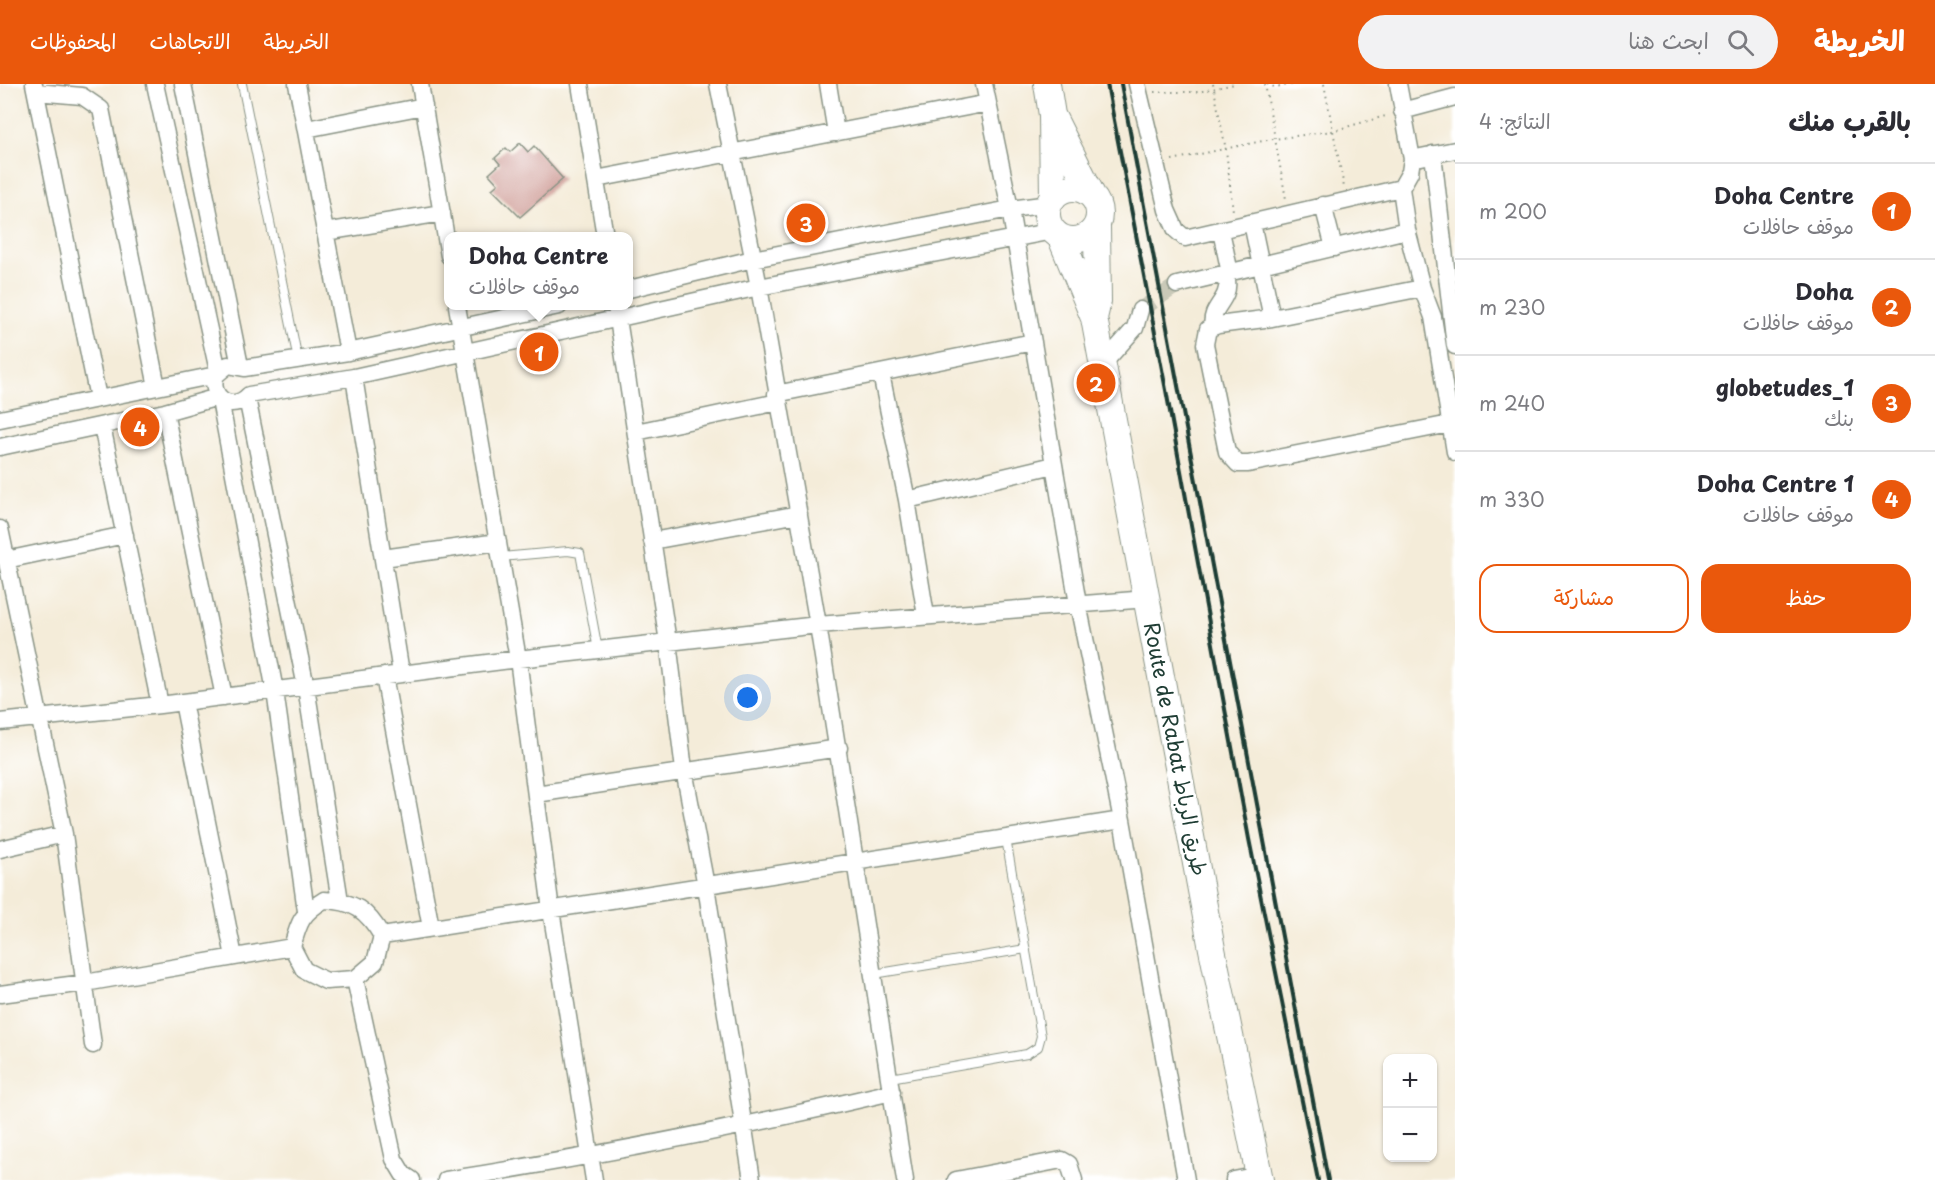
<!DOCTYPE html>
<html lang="ar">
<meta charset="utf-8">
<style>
body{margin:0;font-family:"Playpen Sans","Playpen Sans Arabic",sans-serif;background:#f2f2f3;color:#2b2b33;direction:rtl}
.controls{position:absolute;right:18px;bottom:18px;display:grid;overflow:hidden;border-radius:12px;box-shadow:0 2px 4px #0004}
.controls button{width:54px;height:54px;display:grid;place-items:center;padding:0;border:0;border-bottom:2px solid #e1e1e2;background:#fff;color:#2b2b33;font:30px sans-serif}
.you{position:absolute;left:748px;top:614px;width:21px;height:21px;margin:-15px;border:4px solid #fff;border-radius:50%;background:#1a73e8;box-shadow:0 0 0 9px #1a73e833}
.badge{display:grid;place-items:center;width:39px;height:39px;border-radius:50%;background:#ea580c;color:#fff;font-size:20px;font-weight:700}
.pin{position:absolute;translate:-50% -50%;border:3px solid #fff;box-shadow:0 2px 6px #0006}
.popup{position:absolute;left:444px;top:148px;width:189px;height:78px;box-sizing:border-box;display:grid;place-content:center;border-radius:12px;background:#fff;filter:drop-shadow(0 2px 4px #0005);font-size:20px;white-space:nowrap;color:#7c7c81}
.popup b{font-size:22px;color:#2b2b33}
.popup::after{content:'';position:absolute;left:50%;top:100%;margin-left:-12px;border:12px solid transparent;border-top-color:#fff}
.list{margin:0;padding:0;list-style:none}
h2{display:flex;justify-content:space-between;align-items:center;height:78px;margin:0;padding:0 24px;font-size:26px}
h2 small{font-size:20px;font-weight:400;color:#7c7c81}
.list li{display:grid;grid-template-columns:39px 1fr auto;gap:18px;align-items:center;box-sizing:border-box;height:96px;padding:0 24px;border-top:2px solid #e1e1e2}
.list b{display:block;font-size:22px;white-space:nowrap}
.list p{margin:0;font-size:20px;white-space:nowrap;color:#7c7c81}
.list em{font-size:20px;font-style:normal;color:#7c7c81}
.actions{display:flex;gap:12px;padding:18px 24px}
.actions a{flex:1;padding:14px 0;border:2px solid #ea580c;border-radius:18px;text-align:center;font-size:21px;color:#ea580c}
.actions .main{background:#ea580c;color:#fff}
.icon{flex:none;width:33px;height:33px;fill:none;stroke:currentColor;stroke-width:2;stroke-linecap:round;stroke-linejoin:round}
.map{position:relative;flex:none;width:1455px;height:1096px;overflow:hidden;direction:ltr}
header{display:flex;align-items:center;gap:36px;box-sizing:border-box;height:84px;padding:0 30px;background:#ea580c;color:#fff}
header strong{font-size:28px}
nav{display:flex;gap:33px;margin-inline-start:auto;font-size:21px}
.search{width:420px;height:54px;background:#f2f2f3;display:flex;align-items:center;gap:15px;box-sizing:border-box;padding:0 21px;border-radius:33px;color:#7c7c81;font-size:22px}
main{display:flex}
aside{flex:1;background:#fff}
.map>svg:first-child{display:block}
.building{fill:#cf9c96}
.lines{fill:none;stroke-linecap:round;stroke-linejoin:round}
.street-tunnel{stroke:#c9c9b8;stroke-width:16;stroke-dasharray:16 8;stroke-linecap:butt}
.lane-casing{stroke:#8a9486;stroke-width:10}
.street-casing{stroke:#8a9486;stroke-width:19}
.primary-casing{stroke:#8a9486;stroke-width:28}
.path{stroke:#8a9486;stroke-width:2;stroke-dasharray:1.5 4.5;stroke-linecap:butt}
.lane{stroke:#fff;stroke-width:8}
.street{stroke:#fff;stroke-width:16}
.primary{stroke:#fff;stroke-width:26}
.rail{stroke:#1f3d34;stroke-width:4}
.labels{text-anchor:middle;stroke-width:5;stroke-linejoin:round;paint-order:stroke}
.street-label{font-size:21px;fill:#1f3d34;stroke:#fff}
</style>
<header>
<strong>الخريطة</strong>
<div class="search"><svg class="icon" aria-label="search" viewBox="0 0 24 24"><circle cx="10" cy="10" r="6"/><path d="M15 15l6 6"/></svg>ابحث هنا</div>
<nav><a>الخريطة</a><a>الاتجاهات</a><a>المحفوظات</a></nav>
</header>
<main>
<aside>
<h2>بالقرب منك<small>النتائج: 4</small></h2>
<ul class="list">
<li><span class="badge">1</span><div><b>Doha Centre</b><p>موقف حافلات</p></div><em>200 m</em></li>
<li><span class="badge">2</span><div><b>Doha</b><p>موقف حافلات</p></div><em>230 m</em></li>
<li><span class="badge">3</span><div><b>globetudes_1</b><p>بنك</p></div><em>240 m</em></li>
<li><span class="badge">4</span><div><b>Doha Centre 1</b><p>موقف حافلات</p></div><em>330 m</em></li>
</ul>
<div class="actions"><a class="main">حفظ</a><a>مشاركة</a></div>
</aside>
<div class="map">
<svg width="1455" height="1096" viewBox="0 0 1455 1096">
<rect width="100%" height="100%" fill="#fff"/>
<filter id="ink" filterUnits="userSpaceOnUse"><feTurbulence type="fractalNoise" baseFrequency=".0167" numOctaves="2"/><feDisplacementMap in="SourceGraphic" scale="12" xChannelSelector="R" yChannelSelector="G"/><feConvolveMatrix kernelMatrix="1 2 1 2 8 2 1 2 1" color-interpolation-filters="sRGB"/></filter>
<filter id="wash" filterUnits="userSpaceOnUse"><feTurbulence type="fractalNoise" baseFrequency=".008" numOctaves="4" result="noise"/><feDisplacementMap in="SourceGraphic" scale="24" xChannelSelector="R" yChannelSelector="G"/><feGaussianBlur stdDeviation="1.35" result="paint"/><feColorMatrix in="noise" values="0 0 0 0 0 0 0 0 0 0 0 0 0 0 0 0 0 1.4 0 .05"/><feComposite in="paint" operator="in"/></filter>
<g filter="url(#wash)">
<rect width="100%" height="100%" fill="#f4ecd9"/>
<g id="blocks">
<path class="building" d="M520 59 528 68 534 62 563 95 520 133 492 105 498 100 489 90 500 80 495 74 506 64 510 68Z"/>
</g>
</g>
<g filter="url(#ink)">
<use href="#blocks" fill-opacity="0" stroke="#8a9486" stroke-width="1.5"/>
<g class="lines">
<path class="street-tunnel" d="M1140 226 1177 201"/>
<g class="lane-casing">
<path id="lane" d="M242 0 298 276
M500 473 568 467 580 469 598 566
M874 890 1026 865
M890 994 1027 970 1038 963 1041 952 1006 755"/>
</g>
<g class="street-casing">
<path id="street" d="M34 0 98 314
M155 0 218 287
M183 0 240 282
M297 0 348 268
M420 0 449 172
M580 0 605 152
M718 0 759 203 818 541 905 1096
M828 0 836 49
M984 0 1010 125 1078 520 1122 736 1186 1096
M1137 0 1167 126 1176 146 1185 154 1401 104
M1398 0 1412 75 1410 88 1401 104 1407 146 1422 204 1433 233 1455 368
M36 8 82 12 101 25 157 303
M1402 27 1455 13
M306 45 424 22
M1433 70 1455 262
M1421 73 1455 66
M596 95 988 19
M1323 121 1334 164
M1252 139 1272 234
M1221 147 1230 189
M325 148 442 129
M1177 201 1407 146
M1422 204 1272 234 1218 241 1208 245 1205 260 1227 368 1238 380H1248L1455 339
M629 205 753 175 1010 125 1050 120
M457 222 518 575 551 826 594 1096
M616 222 668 558 684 686 706 802 752 1096
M1213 242C1209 224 1230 216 1227 197L1219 191
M1103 280 1135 244 1140 226
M881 290 907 416 926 532
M216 291C208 314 232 329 249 311L354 293 759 203 1053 147
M354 293 401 589
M776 310 1033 258
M247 314 306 603 340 817
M220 316 275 607 306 827
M165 328 224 613
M0 335 216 291 228 281 244 284 348 268 559 222
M102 342 160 621
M636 348 778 318
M0 363 165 328 218 313
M907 416 1054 381
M0 445 64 750 93 961
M652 457 799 430
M383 474 498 458
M6 476 125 451
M384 592 431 844
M183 618 234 873
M0 638 160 621 518 575 818 541 1147 515
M536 710 839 664
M0 765 64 750
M324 816C354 817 367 826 382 852L375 878 355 895 326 897 304 886 292 863C299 838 301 830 324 816Z
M382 852 1122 736
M355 895 394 1075 403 1090 412 1096
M0 910 85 899 292 863
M446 1096C597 1072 744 1043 892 1008
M956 1096 1062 1076 1069 1080 1074 1096
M1234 1096 1259 1091"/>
</g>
<g class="primary-casing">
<path id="primary" d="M1047 0 1052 31 1053 114
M1052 31 1093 113
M1047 130a26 26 0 1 1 52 0a26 26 0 1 1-52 0Z
M1061 154 1094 234 1212 865 1260 1096
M1094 234 1098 217 1097 143"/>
</g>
<path class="path" d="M1213 0 1226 66 1233 127
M1265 0 1286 115
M1267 0 1274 3 1297 0
M1324 0 1344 103
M1154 8H1198L1235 0
M1172 76 1267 56 1332 47 1389 31"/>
<use href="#lane" class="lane"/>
<use href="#street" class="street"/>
<use href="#primary" class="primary"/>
<path class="rail" d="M1107 0 1166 306 1249 755 1318 1096
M1121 0 1328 1096"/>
</g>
</g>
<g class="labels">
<g class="street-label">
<text transform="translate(1175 665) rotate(79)" y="7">Route de Rabat طريق الرباط</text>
</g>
</g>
</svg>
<div class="controls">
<button>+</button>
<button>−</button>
</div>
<div class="you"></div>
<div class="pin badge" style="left:539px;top:268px">1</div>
<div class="popup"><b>Doha Centre</b>موقف حافلات</div>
<div class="pin badge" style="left:1096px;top:299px">2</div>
<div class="pin badge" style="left:806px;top:139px">3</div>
<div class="pin badge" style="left:140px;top:343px">4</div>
</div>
</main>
